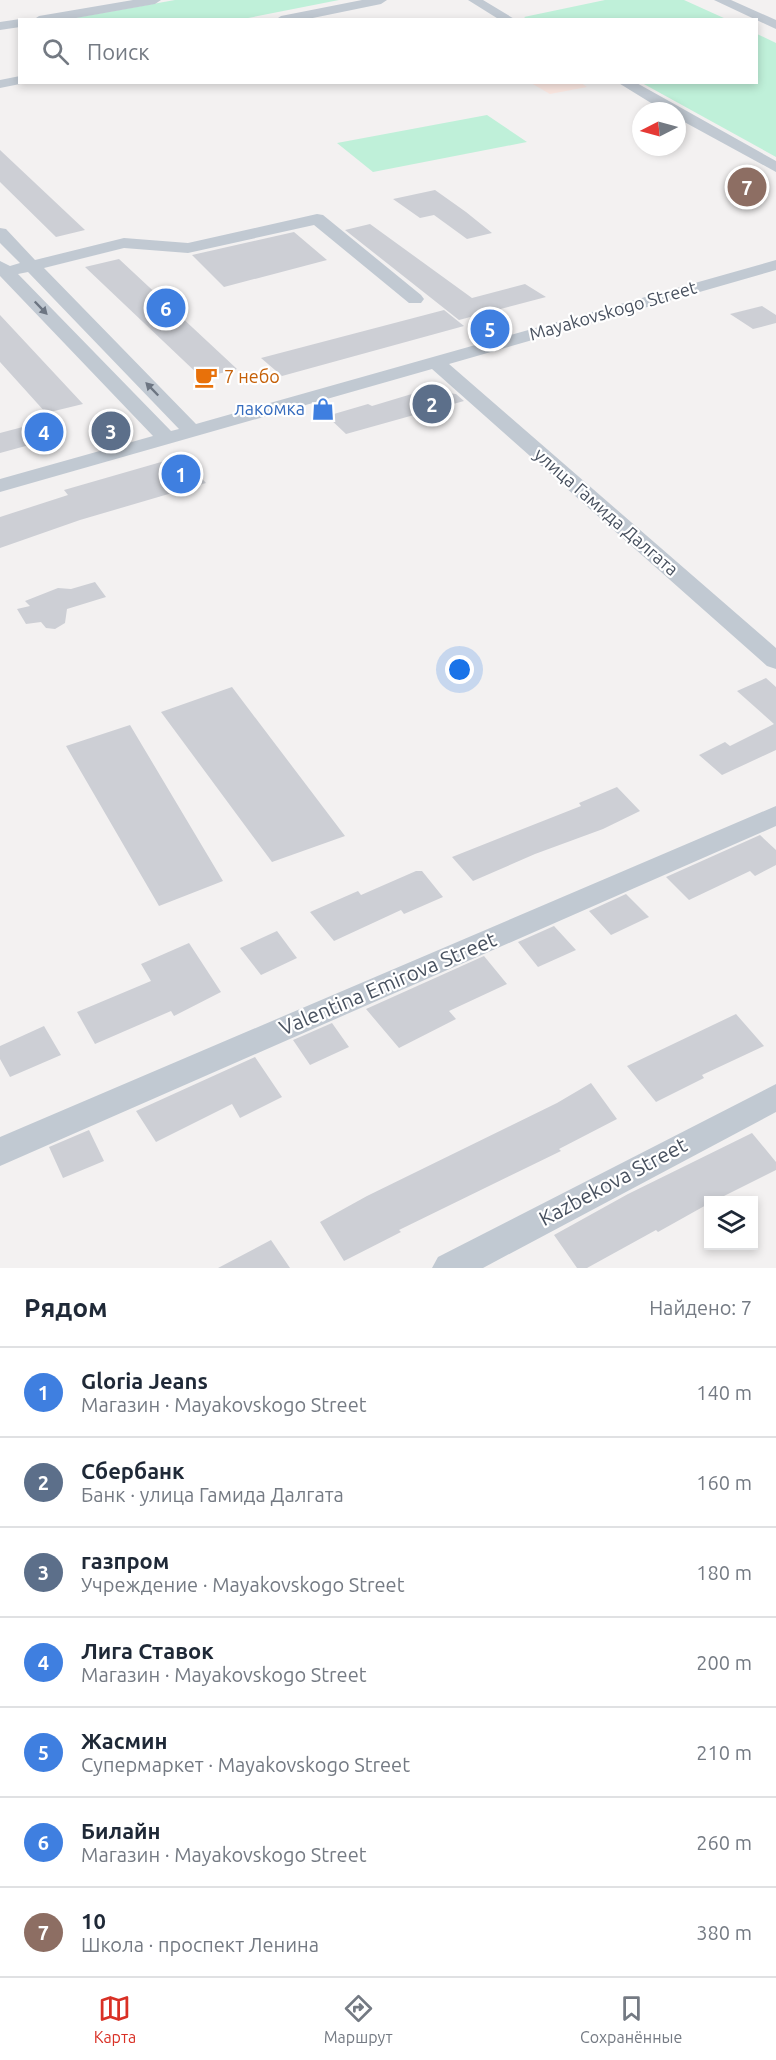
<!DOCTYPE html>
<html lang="ru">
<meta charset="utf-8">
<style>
body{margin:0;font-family:Ubuntu,sans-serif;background:#f2f2f3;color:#1f2937}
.controls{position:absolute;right:18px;bottom:18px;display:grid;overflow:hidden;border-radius:0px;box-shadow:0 3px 9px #0003}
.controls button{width:54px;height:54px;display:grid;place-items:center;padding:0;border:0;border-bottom:2px solid #e0e1e3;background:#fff;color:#1f2937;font:30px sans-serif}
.compass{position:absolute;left:632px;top:102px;width:54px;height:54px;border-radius:50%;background:#fff;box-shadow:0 3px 9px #0003;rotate:264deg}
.you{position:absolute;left:460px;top:670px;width:21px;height:21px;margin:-15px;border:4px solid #fff;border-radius:50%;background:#1a73e8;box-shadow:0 0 0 9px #1a73e833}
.badge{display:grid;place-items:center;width:39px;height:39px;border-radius:50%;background:#d93025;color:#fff;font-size:20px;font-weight:700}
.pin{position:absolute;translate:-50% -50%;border:3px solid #fff;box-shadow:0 2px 6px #0006}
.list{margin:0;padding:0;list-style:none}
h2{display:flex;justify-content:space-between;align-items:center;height:78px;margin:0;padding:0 24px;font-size:26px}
h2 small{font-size:20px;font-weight:400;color:#747a83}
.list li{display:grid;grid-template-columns:39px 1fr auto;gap:18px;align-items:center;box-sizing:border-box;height:90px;padding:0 24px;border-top:2px solid #e0e1e3}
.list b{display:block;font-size:22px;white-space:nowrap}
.list p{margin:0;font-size:20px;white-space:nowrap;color:#747a83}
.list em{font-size:20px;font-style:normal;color:#747a83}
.icon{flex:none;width:33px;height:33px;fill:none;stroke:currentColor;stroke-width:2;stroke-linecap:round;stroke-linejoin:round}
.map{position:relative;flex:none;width:776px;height:1268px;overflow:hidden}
.search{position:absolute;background:#fff;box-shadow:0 3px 9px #0003;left:18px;right:18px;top:18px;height:66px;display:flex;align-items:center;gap:15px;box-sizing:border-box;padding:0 21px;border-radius:0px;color:#747a83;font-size:22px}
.sheet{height:708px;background:#fff}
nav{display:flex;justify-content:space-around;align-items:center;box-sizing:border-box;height:84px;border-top:2px solid #e0e1e3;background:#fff;font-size:16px;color:#747a83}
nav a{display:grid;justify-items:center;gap:3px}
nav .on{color:#d93025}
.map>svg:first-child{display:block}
.medical{fill:#fce8e2}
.green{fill:#bff0d9}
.building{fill:#cdcfd5}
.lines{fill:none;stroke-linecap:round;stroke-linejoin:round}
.minor{fill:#c1c9d2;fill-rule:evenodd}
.oneway{fill:#6c7582}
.labels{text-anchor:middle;stroke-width:4.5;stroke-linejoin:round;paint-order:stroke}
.street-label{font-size:18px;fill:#48515f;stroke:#fff}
.food-label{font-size:18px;fill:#c56008;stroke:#fff;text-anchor:start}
.shop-label{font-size:18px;fill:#366cbe;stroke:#fff;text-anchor:end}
.near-street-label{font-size:21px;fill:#48515f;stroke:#fff}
</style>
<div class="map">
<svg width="776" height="1268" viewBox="0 0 776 1268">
<rect width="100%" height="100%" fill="#f3f1f1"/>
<path class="medical" d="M531 83H581L587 87 550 94Z"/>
<path class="green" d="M175 0H339L243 19 63 20Z
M605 0H684L726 19 528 20 524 17Z
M757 34 776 43V157L642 83 756 82Z
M487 115 527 142 373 172 337 143Z"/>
<path class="building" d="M0 150 85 230 56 237 0 182Z
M435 190 466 212 492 233 467 239 434 215 420 218 393 199Z
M370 224 472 298 525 284 546 297 459 320 345 230Z
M294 232 327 260 224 287 192 255Z
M119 259 237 369 202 378 85 267Z
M762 306 776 315V323L753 329 730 314Z
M444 310 464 326 282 376 261 358Z
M0 315 83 404 46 413 0 362Z
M425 390 456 394 464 401 346 434 327 416 368 404 372 406Z
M53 419 66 435 0 453V433Z
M182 456 206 483 80 520 0 548V517L68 495 64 490Z
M95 582 106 597 67 609 65 623 55 629 46 628 41 622 26 624 17 609 30 606 25 601 58 588 71 589Z
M766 678 776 687V750L722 775 699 755 725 742 730 746 774 724 737 691Z
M232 687 345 836 272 862 161 712Z
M130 725 223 881 159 906 66 746Z
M617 787 640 811 603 829 535 854 473 881 452 857 581 806 579 803Z
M760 835 776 850V865L755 876 750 871 689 900 666 877Z
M416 871H422L443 897 404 914 401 910 334 941 310 912 358 891 361 895Z
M626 894 649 917 611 935 589 911Z
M554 926 576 950 538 967 518 942Z
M277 931 297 958 261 975 240 948Z
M189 943 221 992 174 1016 171 1011 95 1044 77 1012 151 981 141 964Z
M484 956 507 984 449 1011 456 1019 399 1048 366 1009Z
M736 1014 764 1046 702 1075 704 1078 656 1102 627 1066Z
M332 1023 349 1047 310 1065 293 1040Z
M44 1026 61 1055 10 1077 0 1059V1046Z
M255 1057 282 1097 240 1118 232 1104 156 1142 136 1111Z
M591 1083 617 1119 559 1149 561 1151 399 1230 401 1232 344 1261 320 1222 367 1196 557 1103Z
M89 1130 104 1161 63 1178 49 1147Z
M752 1133 776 1162V1170L716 1200H708V1204L658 1232 656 1230 587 1268H577L554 1235 628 1194Z
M271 1240 290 1268H218Z"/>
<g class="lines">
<path class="minor" d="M133 0H161L155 4 65 20H33L39 16Z
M362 0H387L381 4 303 20H275L281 16Z
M468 0H483L516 20H500Z
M714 0H731L776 20V29Z
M20 19 22 20H20V27L0 30V22Z
M20 76V82L25 83 0 88V80Z
M617 82H635L776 161V172L677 118V111H664Z
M317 214 323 215 421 295 424 299 421 303H409L314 225 188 253 124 248 44 268 196 424 776 260V270L449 364 776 648V669L767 666 432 369 0 492V479L153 436 0 276V261L10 266 20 263 0 243V228L6 229 35 260 124 238 188 243ZM28 272 179 429 171 431 18 274Z
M776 806V826L0 1166V1137Z
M776 1084V1112L483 1268H432L438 1257Z"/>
</g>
<defs><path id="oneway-solid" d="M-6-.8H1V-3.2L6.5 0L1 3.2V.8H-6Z" transform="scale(1.5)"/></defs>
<g class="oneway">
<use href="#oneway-solid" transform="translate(41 308) rotate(46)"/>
<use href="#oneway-solid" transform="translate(152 389) rotate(-134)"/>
</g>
<defs>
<g id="cafe-bare" transform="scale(1.8)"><path d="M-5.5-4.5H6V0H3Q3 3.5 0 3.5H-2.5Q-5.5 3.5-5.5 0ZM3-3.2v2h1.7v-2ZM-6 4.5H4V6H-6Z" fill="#e8710a" stroke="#fff" stroke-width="2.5" paint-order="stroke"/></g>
<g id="shop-bare" transform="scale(1.8)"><path d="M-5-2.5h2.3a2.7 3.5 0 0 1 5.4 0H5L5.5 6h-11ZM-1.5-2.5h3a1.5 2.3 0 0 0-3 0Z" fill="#3f7fe0" stroke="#fff" stroke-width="2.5" paint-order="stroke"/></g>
</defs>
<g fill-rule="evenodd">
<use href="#cafe-bare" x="206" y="377"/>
<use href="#shop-bare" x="323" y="409"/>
</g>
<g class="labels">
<g class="street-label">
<text transform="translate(613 311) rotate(-16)" y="6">Mayakovskogo Street</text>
<text transform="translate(606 512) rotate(41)" y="6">улица Гамида Далгата</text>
</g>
<g class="food-label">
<text x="224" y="383">7 небо</text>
</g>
<g class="shop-label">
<text x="305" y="415">лакомка</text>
</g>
<g class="near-street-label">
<text transform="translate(388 984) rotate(-23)" y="7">Valentina Emirova Street</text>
<text transform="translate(613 1182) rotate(-28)" y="7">Kazbekova Street</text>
</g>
</g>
</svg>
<div class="controls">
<button><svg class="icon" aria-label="layers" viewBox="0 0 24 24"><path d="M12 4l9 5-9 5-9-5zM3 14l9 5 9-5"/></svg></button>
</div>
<svg class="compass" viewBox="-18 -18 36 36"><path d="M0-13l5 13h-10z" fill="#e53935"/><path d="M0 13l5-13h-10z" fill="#747a83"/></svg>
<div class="you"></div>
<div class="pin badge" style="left:181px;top:474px;background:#3f7fe0">1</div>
<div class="pin badge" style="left:432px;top:404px;background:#5c6f8a">2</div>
<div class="pin badge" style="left:111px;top:431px;background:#5c6f8a">3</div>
<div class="pin badge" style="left:44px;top:432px;background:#3f7fe0">4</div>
<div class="pin badge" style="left:490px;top:329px;background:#3f7fe0">5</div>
<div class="pin badge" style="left:166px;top:308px;background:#3f7fe0">6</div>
<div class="pin badge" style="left:747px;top:187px;background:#8d6e63">7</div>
<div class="search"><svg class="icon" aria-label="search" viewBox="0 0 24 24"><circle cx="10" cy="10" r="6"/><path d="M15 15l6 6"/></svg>Поиск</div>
</div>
<section class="sheet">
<h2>Рядом<small>Найдено: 7</small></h2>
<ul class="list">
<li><span class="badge" style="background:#3f7fe0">1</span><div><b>Gloria Jeans</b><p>Магазин · Mayakovskogo Street</p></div><em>140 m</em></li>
<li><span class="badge" style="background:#5c6f8a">2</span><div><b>Сбербанк</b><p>Банк · улица Гамида Далгата</p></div><em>160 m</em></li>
<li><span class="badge" style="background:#5c6f8a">3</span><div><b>газпром</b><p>Учреждение · Mayakovskogo Street</p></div><em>180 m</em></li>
<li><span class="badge" style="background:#3f7fe0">4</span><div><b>Лига Ставок</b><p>Магазин · Mayakovskogo Street</p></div><em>200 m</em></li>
<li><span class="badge" style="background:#3f7fe0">5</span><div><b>Жасмин</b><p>Супермаркет · Mayakovskogo Street</p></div><em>210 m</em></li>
<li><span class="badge" style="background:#3f7fe0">6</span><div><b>Билайн</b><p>Магазин · Mayakovskogo Street</p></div><em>260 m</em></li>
<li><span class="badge" style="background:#8d6e63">7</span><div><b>10</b><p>Школа · проспект Ленина</p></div><em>380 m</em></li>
</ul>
</section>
<nav>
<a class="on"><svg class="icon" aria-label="map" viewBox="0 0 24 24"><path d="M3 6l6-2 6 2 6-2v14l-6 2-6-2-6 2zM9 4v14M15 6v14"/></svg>Карта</a>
<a><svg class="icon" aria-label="directions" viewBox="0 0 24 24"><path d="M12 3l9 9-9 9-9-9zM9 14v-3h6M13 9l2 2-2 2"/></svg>Маршрут</a>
<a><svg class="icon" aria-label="saved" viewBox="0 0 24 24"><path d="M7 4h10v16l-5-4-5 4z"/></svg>Сохранённые</a>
</nav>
